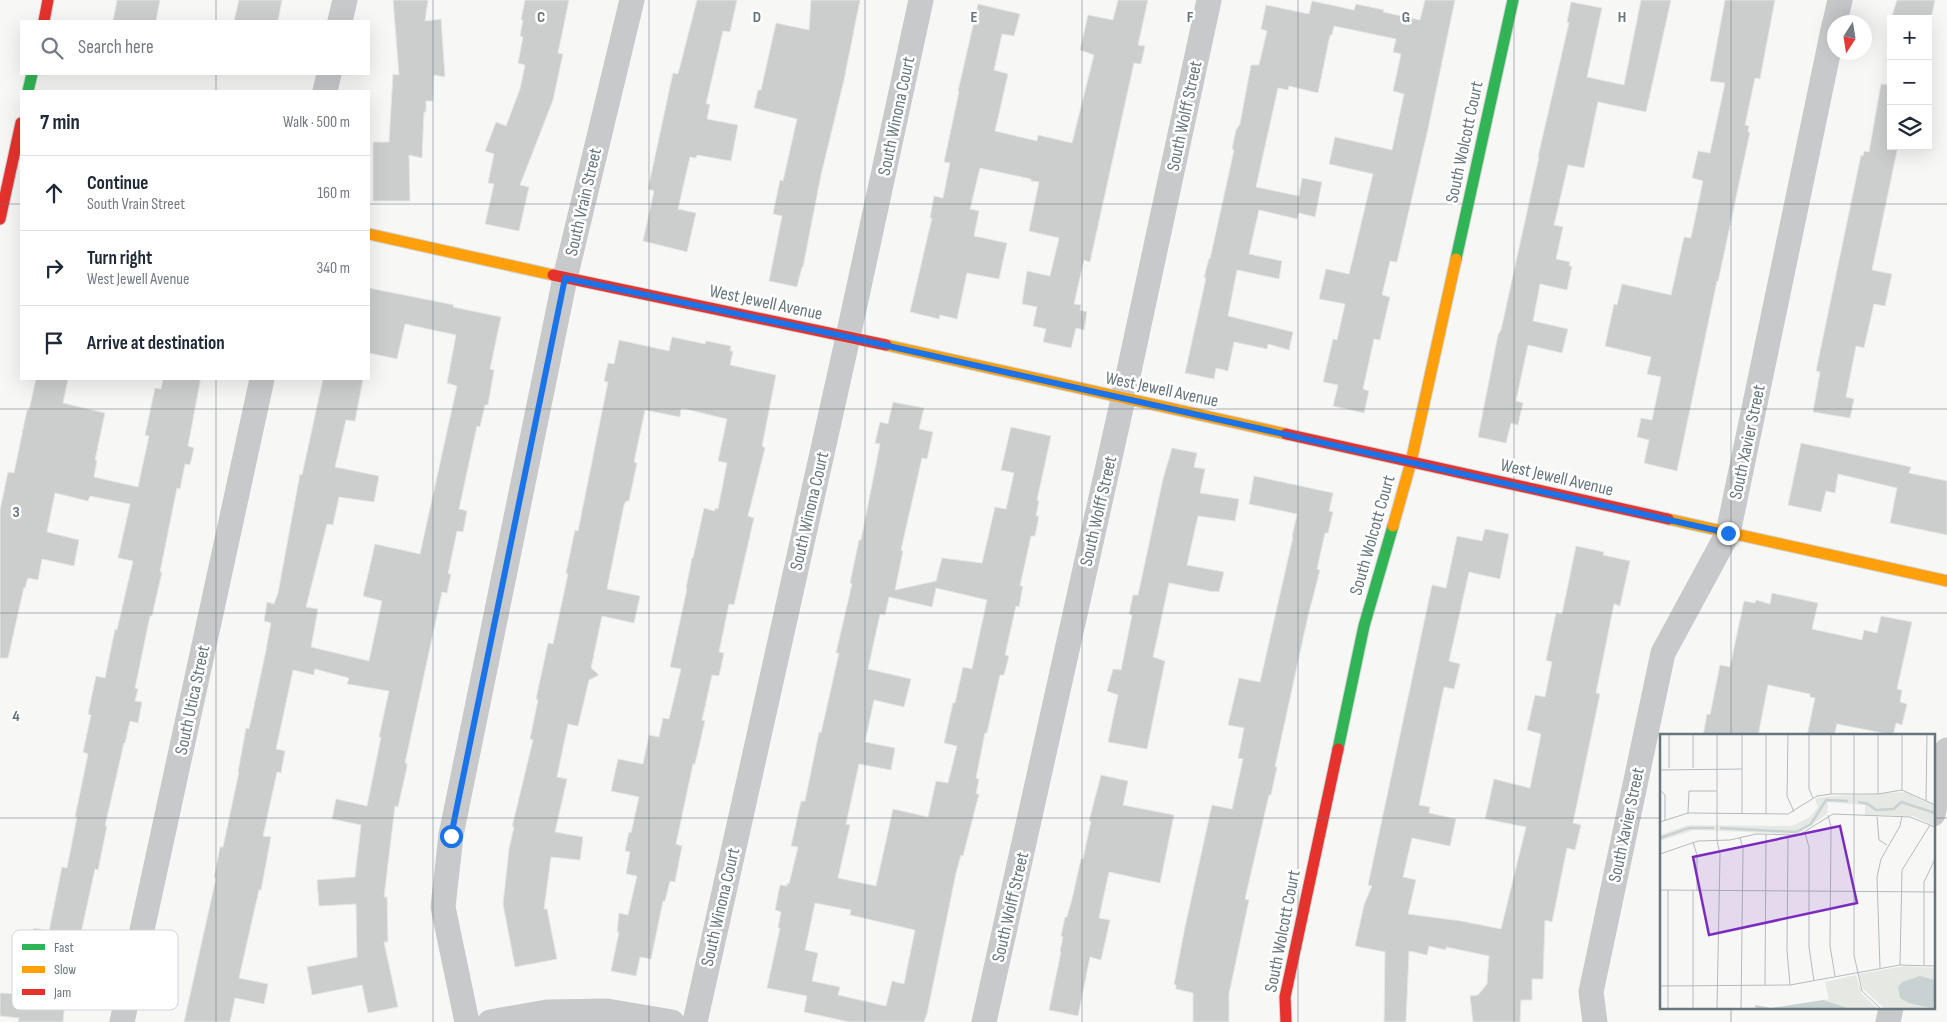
<!DOCTYPE html>
<meta charset="utf-8">
<style>
body{margin:0;font-family:"Sofia Sans Condensed",sans-serif;background:#f6f6f7;color:#1f2937}
.controls{position:absolute;right:15px;top:15px;display:grid;overflow:hidden;border-radius:0px;box-shadow:0 5px 20px #0002}
.controls button{width:45px;height:45px;display:grid;place-items:center;padding:0;border:0;border-bottom:1px solid #e0e1e3;background:#fff;color:#1f2937;font:25px sans-serif}
.compass{position:absolute;left:1827px;top:15px;width:45px;height:45px;border-radius:50%;background:#fff;box-shadow:0 5px 20px #0002;rotate:192deg}
.stop{position:absolute;width:15px;height:15px;margin:-11px;border:4px solid #1a73e8;border-radius:50%;background:#fff}
.stop.end{background:#1a73e8;border-color:#fff;box-shadow:0 1px 5px #0008}
.list{margin:0;padding:0;list-style:none}
h2{display:flex;justify-content:space-between;align-items:center;height:65px;margin:0;padding:0 20px;font-size:21px}
h2 small{font-size:16px;font-weight:400;color:#747a83}
.list li{display:grid;grid-template-columns:32px 1fr auto;gap:15px;align-items:center;box-sizing:border-box;height:75px;padding:0 20px;border-top:1px solid #e0e1e3}
.list b{display:block;font-size:19px;white-space:nowrap}
.list p{margin:0;font-size:16px;white-space:nowrap;color:#747a83}
.list em{font-size:16px;font-style:normal;color:#747a83}
.icon{flex:none;width:28px;height:28px;fill:none;stroke:currentColor;stroke-width:2;stroke-linecap:round;stroke-linejoin:round}
.map{position:relative;flex:none;width:1947px;height:1022px;overflow:hidden}
.search{position:absolute;background:#fff;box-shadow:0 5px 20px #0002;left:20px;top:20px;width:350px;height:55px;display:flex;align-items:center;gap:12px;box-sizing:border-box;padding:0 18px;border-radius:0px;color:#747a83;font-size:19px}
.panel{position:absolute;background:#fff;box-shadow:0 5px 20px #0002;left:20px;top:90px;width:350px;height:290px;border-radius:0px}
.map>svg:first-child{display:block}
.building{fill:#cccece;stroke:#e6e6e6;fill-rule:evenodd}
.lines{fill:none;stroke-linecap:round;stroke-linejoin:round}
.fast-casing{stroke:#d1d3d3;stroke-width:13}
.slow-casing{stroke:#d1d3d3;stroke-width:13}
.jam-casing{stroke:#d1d3d3;stroke-width:13}
.street{stroke:#c7c9ca;stroke-width:25}
.fast{stroke:#30b455;stroke-width:11}
.slow{stroke:#ff9f0a;stroke-width:11}
.jam{stroke:#e5322d;stroke-width:11}
.route{stroke:#1a73e8;stroke-width:6}
.grid{fill:none;stroke:#66767c;stroke-width:1;stroke-opacity:0.55}
.labels{text-anchor:middle;stroke-width:5;stroke-linejoin:round;paint-order:stroke}
.street-label{font-size:18px;fill:#66767c;stroke:#fff}
.inset-river{fill:none;stroke:#c9d2d3;stroke-width:2.5}
.inset-road{fill:none;stroke:#b4bbbe;stroke-width:1}
.view{fill:#7b2cbf;fill-opacity:0.15;stroke:#7b2cbf;stroke-width:2.5}
.inset-edge{fill:none;stroke:#66767c;stroke-width:2.5}
.key{fill:#fff;stroke:#d1d6d8;stroke-width:1}
.key-label{font-size:14px;fill:#66767c}
.grid-label{font-size:16px;text-anchor:middle;font-weight:bold;fill:#66767c;stroke:#fff;stroke-width:5;stroke-linejoin:round;paint-order:stroke}
</style>
<div class="map">
<svg width="1947" height="1022" viewBox="0 0 1947 1022">
<rect width="100%" height="100%" fill="#f7f7f6"/>
<path class="building" d="M117 0H160L156 21H113Z
M239 0H282L278 21H234Z
M393 0H428L425 21 441 19 445 77 434 75 433 101H426V112H424L422 158 409 155 410 201H373V142H389L393 74 399 75Z
M525 0H569L558 53 563 54 553 100 520 185 529 187 519 231 485 224 494 184 488 183 494 154 485 151 496 122 506 126 520 89 525 65 518 63 523 37 520 36 523 20H521Z
M697 0H737L730 32 723 31 706 104H710L707 119 738 125 731 161 697 155 696 158 690 157 678 209 696 213 687 252 643 241 654 191 648 189 673 73 678 74Z
M811 0H860L844 80 821 175 803 267H802L797 287 769 281 782 216 773 214 780 180 783 181 797 119 754 108 758 90H761L776 23 809 30Z
M1118 0H1148L1138 45 1145 46 1141 64 1134 63 1090 262 1084 260 1074 304 1081 305 1080 310 1087 312 1084 330 1076 328 1071 348 1043 342 1046 329 1033 326 1037 307 1022 304 1027 271 1050 276 1059 238 1029 231 1039 182 1031 181V179L980 168 970 209 979 211 974 236 1007 243 999 279 967 273 957 319 940 315 939 319 910 312 932 218H930L934 196 943 198 950 163 944 162 959 92 958 91 978 4 1020 14 1014 36 1002 34 994 70 1008 74 995 131 1037 141 1038 135 1072 143 1094 55 1080 50 1088 15 1113 20Z
M1425 0H1455L1428 129 1397 262 1390 261 1382 295 1390 297 1380 340 1374 339 1363 389 1369 391 1364 413 1333 406 1338 385 1323 382 1333 339 1337 340 1345 304 1319 299 1326 269 1349 274 1373 174 1329 164 1335 137 1392 150 1404 94 1393 91 1401 54 1393 52 1396 39 1334 26 1332 35H1330L1318 93 1289 86 1288 90 1278 88 1256 187 1299 196 1302 178 1322 182 1315 217 1299 213 1297 219 1259 210 1249 254 1282 261 1279 279 1237 270 1228 316 1293 332 1289 350 1268 344 1267 349 1234 342 1228 371 1216 368 1214 379 1185 373 1206 278H1204L1209 258 1210 259 1234 150 1232 149 1236 130 1240 124 1251 65H1259L1267 31 1261 29 1266 5 1309 14 1312 1 1354 10 1356 4 1384 10 1383 12 1420 20Z
M1641 0H1671L1646 112 1598 102 1584 168 1568 165 1554 225 1563 227 1556 259 1570 262 1569 266H1572L1567 290 1540 284 1533 321 1568 329 1562 353 1528 345 1516 401 1523 403 1518 425 1511 423 1506 443 1478 437 1498 335 1501 330 1539 157H1538L1542 139 1569 23 1567 22 1571 2 1602 8 1587 77 1624 85Z
M1725 0H1775L1760 79 1755 78 1745 125 1749 126 1748 132H1750L1718 282 1717 281 1677 471 1644 463 1649 440 1637 437 1641 418 1652 420 1661 377 1647 374 1651 357 1605 346 1614 304 1617 305 1622 284 1671 295 1684 237 1691 238 1703 181 1692 178 1698 151 1710 153 1725 83 1710 81Z
M1897 0H1935L1931 19H1891Z
M1881 84 1891 85V146H1898L1872 270 1892 274 1885 306 1874 304 1864 348 1856 346 1846 397 1854 399 1850 418 1813 412 1820 372 1816 371 1861 155 1863 156 1864 151 1869 152Z
M369 288 454 305 453 307 501 317 490 369 494 370 488 405H485L480 427 477 426 459 509 467 511 463 532 457 531 448 574H451L447 593 442 592 405 763H407V767L398 807 395 806 384 897H387L388 942H384L398 1007 368 1013 362 985 312 995 307 967 357 957 356 904 319 906 317 880 355 877 361 825 332 819 336 799 367 806 381 737H379L389 691 347 684 349 678 315 669 314 675 293 670 276 749 285 751 281 773 277 772 263 836 271 837 261 890H259L239 978 268 984 264 1004 235 998 230 1022H184L216 878H214L220 847H223L239 772H238L246 728 249 729 265 655 271 623 264 621 267 602 274 604 278 593 300 474 302 475 323 379H363L355 421 346 420 335 467 379 476 374 502 339 497 333 525 327 524 306 607 318 609 311 647 369 661 382 601 363 596 375 544 420 554 457 386 447 383 456 335 405 324 397 359 369 353Z
M672 337 705 344 706 341 731 346 730 351H733L730 365 776 375 762 446 765 448 748 516 754 518 734 605 729 604 719 652 724 653 719 676 712 675 702 720 705 721 695 764H693L676 844 682 846 675 882 670 881 665 901H663L651 959 640 957 636 976 611 971 619 932H617L619 913 628 915 637 876 626 874 630 852 625 851 629 832 631 833 639 797 611 791 618 759 643 764 649 735 659 737 663 718 669 719 681 669 670 667 687 589 686 588 692 558H693L704 508 715 511V508L718 509 727 463 718 461 727 419 685 409H681L680 417 645 410 634 462 637 463 629 501H626L624 505 607 589 640 596 634 623 602 616 591 668 599 675 589 680 578 726 568 724 557 777 567 779 555 832 583 837 580 860 551 857 544 909H547L557 959 515 967 503 904 509 849 514 827H512L533 740 530 739 538 700 536 699 548 643 553 644 568 574 566 573 575 530 578 531 608 382 604 381 608 363 614 364 619 340 669 351Z
M36 379H68L63 403 105 413 95 460 97 461 94 477 138 487 149 436 145 435 155 388 161 389 163 379H200V382L188 446 194 448 190 465 185 464 180 489 177 488 160 572H162L152 616H150L135 688 138 689 135 701 142 702 138 723 130 721 125 743H124L105 826H107L98 870 95 869 79 942 81 943 71 995 66 994 63 1022H18L19 1018 0 1016V993L20 994 34 928 49 931 62 867 67 868 77 817H75L88 754 83 752 91 715 88 714 96 676 105 678 115 629 117 630 133 561 118 558 130 504 90 496 88 501 55 493 47 532 79 540 74 566 42 559 38 580 28 578 25 588 24 587 8 658H0V510L8 472 14 473 27 410H29Z
M893 402 924 408 919 429 933 432 927 459 922 458 901 550 903 551 895 590 936 581 942 558 982 563 995 507 1006 509 1014 473 1001 470 1011 427 1051 436 1037 500 1039 501 1036 516H1039L1035 536H1031L1020 586H1023L1019 607 1016 606 1005 655 1009 656 1004 675H1000L987 733H985L976 778 979 779 976 794H979L963 856 961 855 956 873 927 1014 924 1022H849L804 1012 807 996 767 988 780 928H778L781 912 775 910 780 885 787 886V883L789 884 798 847 791 846 801 801H805L819 732 821 733 839 653H836L852 584 850 583 859 540H861L880 444 875 443 880 422 888 424ZM936 588 987 600 972 669 963 667 955 703H953L944 743 957 746 948 783 936 781 928 817 893 809 876 886 838 878 850 825 846 824 859 764 891 770 895 748 865 742 874 700 904 707 911 679 868 669 880 614 885 615 889 597 932 607ZM815 903 851 910 850 915 915 930 904 984 892 981 886 1006 838 995 840 987 812 981 818 953 805 950Z
M1801 443 1911 467 1909 473 1947 481V535L1890 523 1897 488 1838 474 1835 493 1826 491 1821 512 1788 505Z
M1172 448 1197 453 1194 467 1205 469 1200 493 1239 499 1235 521 1198 516 1187 565 1224 572 1219 592 1214 591V592L1169 583 1153 657 1165 661 1147 749 1108 742 1118 695 1107 691 1113 669 1121 670 1132 615 1129 614 1133 595H1138L1163 479Z
M1254 476 1333 493 1329 511 1333 512 1328 533H1325L1317 569 1320 570 1308 616 1275 767H1277L1271 795H1269L1245 899 1249 900 1229 994V1022H1193V993L1176 989V985L1174 984 1185 927 1212 805 1232 809 1243 759 1238 758 1244 728 1228 725 1239 678 1260 682 1293 537H1292L1297 514 1249 504Z
M1485 529 1509 534 1500 579 1469 572 1449 661 1460 664 1454 689 1444 687 1419 805 1430 807 1429 813 1456 819 1450 846 1412 838 1403 877 1416 880 1408 914 1461 921 1501 929 1526 827 1485 819 1494 779 1530 788 1541 734 1527 730 1535 695 1545 697 1552 662 1546 660 1556 613 1562 614 1576 546 1604 552 1603 555 1630 561 1620 606 1614 604 1596 693 1600 694 1573 823 1581 825 1575 850 1567 848 1552 922 1545 920 1543 979H1532V1000H1521L1520 1022H1473L1470 996 1478 995 1487 984 1489 956 1446 947V950L1429 946 1427 955 1409 951 1406 1022H1384L1385 952 1355 946 1364 905 1372 886 1368 885 1432 585 1446 588 1457 536 1482 541Z
M1772 593 1818 603 1812 629 1862 640 1864 630 1877 633 1881 616 1912 622 1897 689 1902 690 1900 702 1907 704 1902 725 1896 723 1893 735 1837 724 1834 736H1807L1815 698 1810 697V694L1768 685 1758 736H1703L1707 714 1710 715 1720 665 1730 667 1744 601 1755 603 1756 600 1770 604Z
M1101 775 1128 781 1123 805 1174 815 1160 883 1109 872 1099 918 1110 920 1101 960 1090 957 1078 1016 1049 1010 1061 952 1060 951 1063 937 1061 936 1065 917H1067L1072 899 1081 859H1083L1091 821H1089Z"/>
<g class="lines">
<g class="fast-casing">
<path id="fast" d="M28 91 32 74
M1456 259 1513 0
M1338 749 1364 626 1393 526"/>
</g>
<g class="slow-casing">
<path id="slow" d="M369 234 553 275
M886 345 1286 434
M1668 519 1947 581
M1393 526 1411 462 1456 259"/>
</g>
<g class="jam-casing">
<path id="jam" d="M44 21 48 0
M0 219 21 123
M553 275 886 345
M1286 434 1668 519
M1286 1022 1285 997 1338 749"/>
</g>
<path class="street" d="M340 21 345 0
M1835 22 1840 0
M325 91 329 74
M1933 814 1947 750
M122 1022 262 379
M467 1022 443 907 451 835 565 278 632 0
M490 1022 547 1012 607 1011 672 1022
M695 1022 848 337 921 0
M984 1022 1123 399 1209 0
M1595 1022 1591 992 1663 653 1728 533 1834 25
M1888 1022 1891 1008"/>
<use href="#fast" class="fast"/>
<use href="#slow" class="slow"/>
<use href="#jam" class="jam"/>
</g>
<g class="lines">
<path class="route" d="M451 836 565 278 848 337 1728 533"/>
</g>
<path class="grid" d="M216 0V21M433 0V1022M649 0V1022M865 0V1022M1082 0V1022M1298 0V1022M1514 0V1022M1731 0V736M216 74V91M0 204H21M369 204H1947M216 379V1022M0 409H1947M0 613H1947M0 818H1661M1933 818H1947M1731 1008V1022"/>
<g class="labels">
<g class="street-label">
<text transform="translate(896 116) rotate(-78)" y="6">South Winona Court</text>
<text transform="translate(1184 116) rotate(-78)" y="6">South Wolff Street</text>
<text transform="translate(1464 142) rotate(-78)" y="6">South Wolcott Court</text>
<text transform="translate(583 202) rotate(-77)" y="6">South Vrain Street</text>
<text transform="translate(766 302) rotate(12)" y="6">West Jewell Avenue</text>
<text transform="translate(1162 389) rotate(12)" y="6">West Jewell Avenue</text>
<text transform="translate(1747 442) rotate(-78)" y="6">South Xavier Street</text>
<text transform="translate(1557 477) rotate(13)" y="6">West Jewell Avenue</text>
<text transform="translate(809 511) rotate(-77)" y="6">South Winona Court</text>
<text transform="translate(1098 511) rotate(-77)" y="6">South Wolff Street</text>
<text transform="translate(1372 535) rotate(-74)" y="6">South Wolcott Court</text>
<text transform="translate(192 700) rotate(-78)" y="6">South Utica Street</text>
<text transform="translate(1626 825) rotate(-78)" y="6">South Xavier Street</text>
<text transform="translate(720 907) rotate(-77)" y="6">South Winona Court</text>
<text transform="translate(1010 907) rotate(-77)" y="6">South Wolff Street</text>
<text transform="translate(1282 931) rotate(-79)" y="6">South Wolcott Court</text>
</g>
</g>
<g transform="translate(1660 734)">
<rect width="275" height="275" fill="#f7f7f6"/>
<path d="M245 58 275 72V92L253 82 205 81V71L168 68 167 80 138 100 34 96 0 107V101L28 91 132 92 150 83 158 73 155 65 162 63ZM245 232 275 234V275H225L203 255 199 240ZM196 241 202 260 218 275H191L163 266 169 265 165 248Z" fill="#e6e8e4"/>
<path d="M260 242 275 246V275L249 269 240 264 238 253 242 248ZM163 266 191 275H96L95 271 111 274Z" fill="#c9d2d3"/>
<path class="inset-river" d="M198 68 208 70 216 76 234 75 241 68 275 79M60 94 136 98 151 90 166 66 188 67M0 104 29 94H54"/>
<path class="inset-road" d="M33 0V34M57 0V107L60 120 57 275M82 0V80M106 0V80M128 0 127 62 134 78M149 0V55L153 64M194 0V221L202 257 221 275M242 0V56M9 34V0M0 36 82 35M0 56 5 61V86M171 60V0M218 60V0M266 67 267 0M28 79 29 57H57M168 81 171 93 170 212 175 242M217 83 219 106 227 111M0 88 28 79 128 80 157 62 171 60H218L242 56 275 71M145 99 149 113V213L154 247M128 103 127 216 130 251M80 104 83 114 81 275M33 108 37 121V157M0 120 38 107 70 106 96 100 139 101 173 80 250 83 275 93M0 156 275 158M240 231 242 136 270 91M264 231V148L275 125M220 234 217 143 221 125 240 92 242 82M105 251 106 101M0 252 130 251 240 231 275 232M8 275V156M33 275V156"/>
<path class="view" d="M180 92 197 169 49 201 33 123Z"/>
<rect width="275" height="275" class="inset-edge"/>
</g>
<rect x="12" y="930" width="166" height="80" rx="8" class="key"/>
<rect x="22" y="944" width="23" height="6" fill="#30b455"/>
<rect x="22" y="966" width="23" height="7" fill="#ff9f0a"/>
<rect x="22" y="989" width="23" height="6" fill="#e5322d"/>
<g class="key-label">
<text x="54" y="952">Fast</text>
<text x="54" y="974">Slow</text>
<text x="54" y="997">Jam</text>
</g>
<g class="grid-label">
<text x="541" y="22">C</text>
<text x="757" y="22">D</text>
<text x="974" y="22">E</text>
<text x="1190" y="22">F</text>
<text x="1406" y="22">G</text>
<text x="1622" y="22">H</text>
<text x="16" y="517">3</text>
<text x="16" y="721">4</text>
</g>
</svg>
<div class="controls">
<button>+</button>
<button>−</button>
<button><svg class="icon" aria-label="layers" viewBox="0 0 24 24"><path d="M12 4l9 5-9 5-9-5zM3 14l9 5 9-5"/></svg></button>
</div>
<svg class="compass" viewBox="-18 -18 36 36"><path d="M0-13l5 13h-10z" fill="#e53935"/><path d="M0 13l5-13h-10z" fill="#747a83"/></svg>
<div class="stop" style="left:451px;top:836px"></div>
<div class="stop end" style="left:1728px;top:533px"></div>
<div class="search"><svg class="icon" aria-label="search" viewBox="0 0 24 24"><circle cx="10" cy="10" r="6"/><path d="M15 15l6 6"/></svg>Search here</div>
<section class="panel">
<h2>7 min<small>Walk · 500 m</small></h2>
<ul class="list">
<li><svg class="icon" aria-label="ahead" viewBox="0 0 24 24"><path d="M12 20V5M6 11l6-6 6 6"/></svg><div><b>Continue</b><p>South Vrain Street</p></div><em>160 m</em></li>
<li><svg class="icon" aria-label="right" viewBox="0 0 24 24"><path d="M7 20v-9h11M14 6l5 5-5 5"/></svg><div><b>Turn right</b><p>West Jewell Avenue</p></div><em>340 m</em></li>
<li><svg class="icon" aria-label="arrive" viewBox="0 0 24 24"><path d="M6 21V4h12l-3 4 3 4H6"/></svg><div><b>Arrive at destination</b></div></li>
</ul>
</section>
</div>
